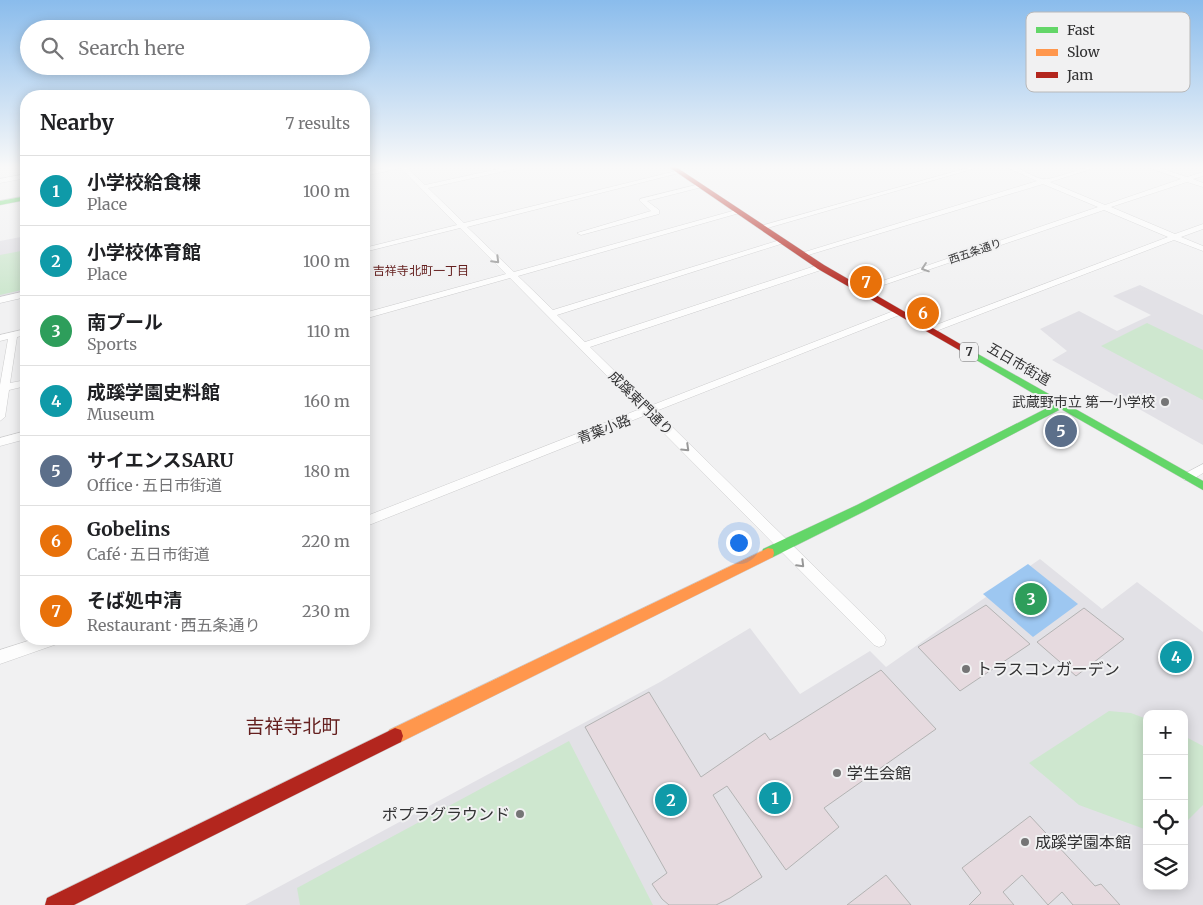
<!DOCTYPE html>
<meta charset="utf-8">
<style>
body{margin:0;font-family:Merriweather,"Noto Sans JP",serif;background:#f2f2f2;color:#202124}
.controls{position:absolute;right:15px;bottom:15px;display:grid;overflow:hidden;border-radius:10px;box-shadow:0 2px 12px #0003}
.controls button{width:45px;height:45px;display:grid;place-items:center;padding:0;border:0;border-bottom:1px solid #e0e0e0;background:#fff;color:#202124;font:25px sans-serif}
.you{position:absolute;left:738px;top:542px;width:18px;height:18px;margin:-12px;border:4px solid #fff;border-radius:50%;background:#1a73e8;box-shadow:0 0 0 8px #1a73e833}
.badge{display:grid;place-items:center;width:32px;height:32px;border-radius:50%;background:#757576;color:#fff;font-size:16px;font-weight:700}
.pin{position:absolute;translate:-50% -50%;border:2px solid #fff;box-shadow:0 1px 5px #0006}
.list{margin:0;padding:0;list-style:none}
h2{display:flex;justify-content:space-between;align-items:center;height:65px;margin:0;padding:0 20px;font-size:21px}
h2 small{font-size:16px;font-weight:400;color:#757577}
.list li{display:grid;grid-template-columns:32px 1fr auto;gap:15px;align-items:center;box-sizing:border-box;height:70px;padding:0 20px;border-top:1px solid #e0e0e0}
.list b{display:block;font-size:19px;white-space:nowrap}
.list p{margin:0;font-size:16px;white-space:nowrap;color:#757577}
.list em{font-size:16px;font-style:normal;color:#757577}
.icon{flex:none;width:28px;height:28px;fill:none;stroke:currentColor;stroke-width:2;stroke-linecap:round;stroke-linejoin:round}
.map{position:relative;flex:none;width:1203px;height:905px;overflow:hidden}
.search{position:absolute;background:#fff;box-shadow:0 2px 12px #0003;left:20px;top:20px;width:350px;height:55px;display:flex;align-items:center;gap:12px;box-sizing:border-box;padding:0 18px;border-radius:28px;color:#757577;font-size:19px}
.panel{position:absolute;background:#fff;box-shadow:0 2px 12px #0003;left:20px;top:90px;width:350px;height:555px;border-radius:20px}
.map>svg:first-child{display:block}
.built{fill:#e2e1e6;fill-rule:evenodd}
.green{fill:#cee7cf}
.water{fill:#9dc7f1}
.building{fill:#e6dadf;stroke:#b3b3b3}
.lines{fill:none;stroke-linecap:round;stroke-linejoin:round}
.street-casing{stroke:#cccccd;stroke-width:1}
.fast-casing{stroke:#cccccd;stroke-width:1}
.slow-casing{stroke:#cccccd;stroke-width:1}
.jam-casing{stroke:#cccccd;stroke-width:1}
.street{fill:#fdfdfd;fill-rule:evenodd}
.fast{fill:#63d668;fill-rule:evenodd}
.slow{fill:#ff974d;fill-rule:evenodd}
.jam{fill:#b3261e;fill-rule:evenodd}
.oneway{stroke:#989898}
.poi-dot{fill:#757576;stroke:#f1f1f2;stroke-width:2}
.labels{text-anchor:middle;stroke-width:4;stroke-linejoin:round;paint-order:stroke}
.far-street-label{font-size:11px;fill:#323233;stroke:#f1f1f2}
.far-neighbourhood-label{font-size:12px;fill:#65201f;stroke:#f1f1f2}
.shield{fill:#f1f1f2;stroke:#6b6b6c;stroke-width:1}
.shield-label{font-size:12px;font-weight:bold;fill:#323233}
.street-label{font-size:14px;fill:#323233;stroke:#f1f1f2}
.poi-label{font-size:14px;fill:#323233;stroke:#f1f1f2;text-anchor:end}
.near-poi-label{font-size:16px;fill:#323233;stroke:#f1f1f2;text-anchor:start}
.near-quarter-label{font-size:19px;fill:#65201f;stroke:#f1f1f2}
.key{fill:#f1f1f2;stroke:#b8b8b9;stroke-width:1}
.key-label{font-size:14px;fill:#323233}
</style>
<div class="map">
<svg width="1203" height="905" viewBox="0 0 1203 905">
<rect width="100%" height="100%" fill="#f1f1f2"/>
<path class="built" d="M26 236V292L0 298V241Z
M1140 285 1203 315V445L1052 360 1067 351 1040 329 1079 311 1117 331 1151 315 1113 296Z
M1040 559 1102 609 1137 582 1203 632V905H245L660 682 750 628 800 694 870 651 886 667ZM1147 714H1184V886H1147Z"/>
<path class="green" d="M26 250V289L0 295V255Z
M1147 323 1203 350V400L1101 346Z
M1109 711 1131 713 1147 719V830L1079 805 1029 763Z
M1184 736 1203 746V805L1184 824Z
M569 741 653 905H300L297 888Z"/>
<path class="water" d="M1028 564 1078 604 1033 637 983 594Z"/>
<path class="building" d="M986 605 1030 644 960 691 918 647Z
M1084 608 1124 639 1076 676 1037 642Z
M881 670 936 729 824 808 839 827 786 870 727 786 713 795 762 877 730 898 716 905H669L662 899 652 884 667 873 585 727 649 692 701 777 765 733 770 740Z
M1030 816 1095 886 1101 884 1120 905H1073L1062 892 1048 905 1022 875 1003 892 1014 905H969L981 893 962 868Z
M886 875 911 905H847Z"/>
<g class="lines">
<g class="street-casing">
<path id="street" d="M392 167H406L425 185 507 167H517L514 169 428 188 464 223 680 170 683 172 467 227 514 272 736 210 743 212 518 276 553 310 780 240 787 242 557 315 585 342 818 265H824V269L590 347 650 406 896 310H902V314L656 411 884 635 886 640 884 645 879 647 874 645 646 415 364 527V517L640 409 510 278 364 319V313L506 274 460 228 364 252V248L457 225 401 168 364 176V172Z
M971 167H979L764 229 757 227Z
M1006 167C1019 165 1029 176 1042 179 1052 181 1080 167 1095 167L1094 168 1050 182 1105 205 1181 179 1150 168 1149 167H1157L1187 177 1203 172V176L1193 179 1203 183V187L1187 182 1111 207 1175 234 1203 224V229L1181 237 1203 246V251L1174 240 931 333 928 332V328L1168 237 1104 210 863 292H857L856 290 1098 207 1043 184 805 256 798 254 1037 181Z
M26 174V178L0 183V179Z
M700 184 702 185V187L647 201 659 210V214L581 235 577 233 651 211 640 201V199Z
M26 291V297L0 303V297Z
M26 329V335L17 337 10 383 26 380V386L9 390 5 417 0 421V385L8 339 0 341V335Z
M26 431V439L0 446V438Z
M1203 464V473L1192 480H1184L1182 477 1184 474Z
M34 639H59L57 644 0 664V650Z"/>
</g>
<g class="fast-casing">
<path id="fast" d="M26 196V200L0 205V201Z
M969 349 1203 481V490L1061 409 865 511 773 557 768 558 763 557 762 553 763 549 857 505 1053 405 966 354 964 352Z"/>
</g>
<g class="slow-casing">
<path id="slow" d="M768 548 773 549 774 553 773 557 401 742 395 744 389 742 387 736 389 730Z"/>
</g>
<g class="jam-casing">
<path id="jam" d="M669 167H676L824 265 974 352 972 354H966L818 269Z
M395 728 401 730 403 736 401 742 74 905H45L47 898Z"/>
</g>
<use href="#street" class="street"/>
<use href="#fast" class="fast"/>
<use href="#slow" class="slow"/>
<use href="#jam" class="jam"/>
</g>
<defs><path id="oneway-chevron" d="M-2-3.5L2.5 0L-2 3.5" fill="none" stroke-width="1.6" stroke-linecap="round" stroke-linejoin="round" transform="scale(1.25)"/></defs>
<g class="oneway">
<use href="#oneway-chevron" transform="translate(496 260) rotate(45)"/>
<use href="#oneway-chevron" transform="translate(925 268) rotate(161)"/>
<use href="#oneway-chevron" transform="translate(686 448) rotate(44)"/>
<use href="#oneway-chevron" transform="translate(801 564) rotate(45)"/>
</g>
<linearGradient id="sky" x2="0" y2="1"><stop stop-color="#8abcec"/><stop offset="0.57" stop-color="#f9f9f9"/><stop offset="1" stop-color="#f9f9f9" stop-opacity="0"/></linearGradient>
<rect width="1203" height="293" fill="url(#sky)"/>
<g class="poi-dot">
<circle cx="1165" cy="402" r="5"/>
<circle cx="966" cy="669" r="5"/>
<circle cx="837" cy="773" r="5"/>
<circle cx="520" cy="814" r="5"/>
<circle cx="1025" cy="842" r="5"/>
</g>
<g class="labels">
<g class="far-street-label">
<text transform="translate(975 251) rotate(-19)" y="4">西五条通り</text>
</g>
<g class="far-neighbourhood-label">
<text x="421" y="275">吉祥寺北町一丁目</text>
</g>
<rect class="shield" x="960" y="342.5" width="18" height="19" rx="4"/>
<g class="shield-label">
<text x="969" y="356">7</text>
</g>
<g class="street-label">
<text transform="translate(1019 364) rotate(30)" y="5">五日市街道</text>
<text transform="translate(641 403) rotate(45)" y="5">成蹊東門通り</text>
<text transform="translate(604 429) rotate(-21)" y="5">青葉小路</text>
</g>
<g class="poi-label">
<text x="1155" y="407">武蔵野市立 第一小学校</text>
</g>
<g class="near-poi-label">
<text x="976" y="675">トラスコンガーデン</text>
<text x="847" y="779">学生会館</text>
<text x="510" y="820" text-anchor="end">ポプラグラウンド</text>
<text x="1035" y="848">成蹊学園本館</text>
</g>
<g class="near-quarter-label">
<text x="293" y="733">吉祥寺北町</text>
</g>
</g>
<rect x="1026" y="12" width="164" height="80" rx="8" class="key"/>
<rect x="1036" y="27" width="22" height="6" fill="#63d668"/>
<rect x="1036" y="49" width="22" height="7" fill="#ff974d"/>
<rect x="1036" y="72" width="22" height="6" fill="#b3261e"/>
<g class="key-label">
<text x="1067" y="35">Fast</text>
<text x="1067" y="57">Slow</text>
<text x="1067" y="80">Jam</text>
</g>
</svg>
<div class="controls">
<button>+</button>
<button>−</button>
<button><svg class="icon" aria-label="locate" viewBox="0 0 24 24"><circle cx="12" cy="12" r="6"/><path d="M12 2v4M12 18v4M2 12h4M18 12h4"/></svg></button>
<button><svg class="icon" aria-label="layers" viewBox="0 0 24 24"><path d="M12 4l9 5-9 5-9-5zM3 14l9 5 9-5"/></svg></button>
</div>
<div class="you"></div>
<div class="pin badge" style="left:775px;top:798px;background:#0f9aa8">1</div>
<div class="pin badge" style="left:671px;top:800px;background:#0f9aa8">2</div>
<div class="pin badge" style="left:1031px;top:599px;background:#2e9e5b">3</div>
<div class="pin badge" style="left:1176px;top:657px;background:#0f9aa8">4</div>
<div class="pin badge" style="left:1061px;top:431px;background:#5c6f8a">5</div>
<div class="pin badge" style="left:923px;top:313px;background:#e8710a">6</div>
<div class="pin badge" style="left:866px;top:282px;background:#e8710a">7</div>
<div class="search"><svg class="icon" aria-label="search" viewBox="0 0 24 24"><circle cx="10" cy="10" r="6"/><path d="M15 15l6 6"/></svg>Search here</div>
<section class="panel">
<h2>Nearby<small>7 results</small></h2>
<ul class="list">
<li><span class="badge" style="background:#0f9aa8">1</span><div><b>小学校給食棟</b><p>Place</p></div><em>100 m</em></li>
<li><span class="badge" style="background:#0f9aa8">2</span><div><b>小学校体育館</b><p>Place</p></div><em>100 m</em></li>
<li><span class="badge" style="background:#2e9e5b">3</span><div><b>南プール</b><p>Sports</p></div><em>110 m</em></li>
<li><span class="badge" style="background:#0f9aa8">4</span><div><b>成蹊学園史料館</b><p>Museum</p></div><em>160 m</em></li>
<li><span class="badge" style="background:#5c6f8a">5</span><div><b>サイエンスSARU</b><p>Office · 五日市街道</p></div><em>180 m</em></li>
<li><span class="badge" style="background:#e8710a">6</span><div><b>Gobelins</b><p>Café · 五日市街道</p></div><em>220 m</em></li>
<li><span class="badge" style="background:#e8710a">7</span><div><b>そば処中清</b><p>Restaurant · 西五条通り</p></div><em>230 m</em></li>
</ul>
</section>
</div>
